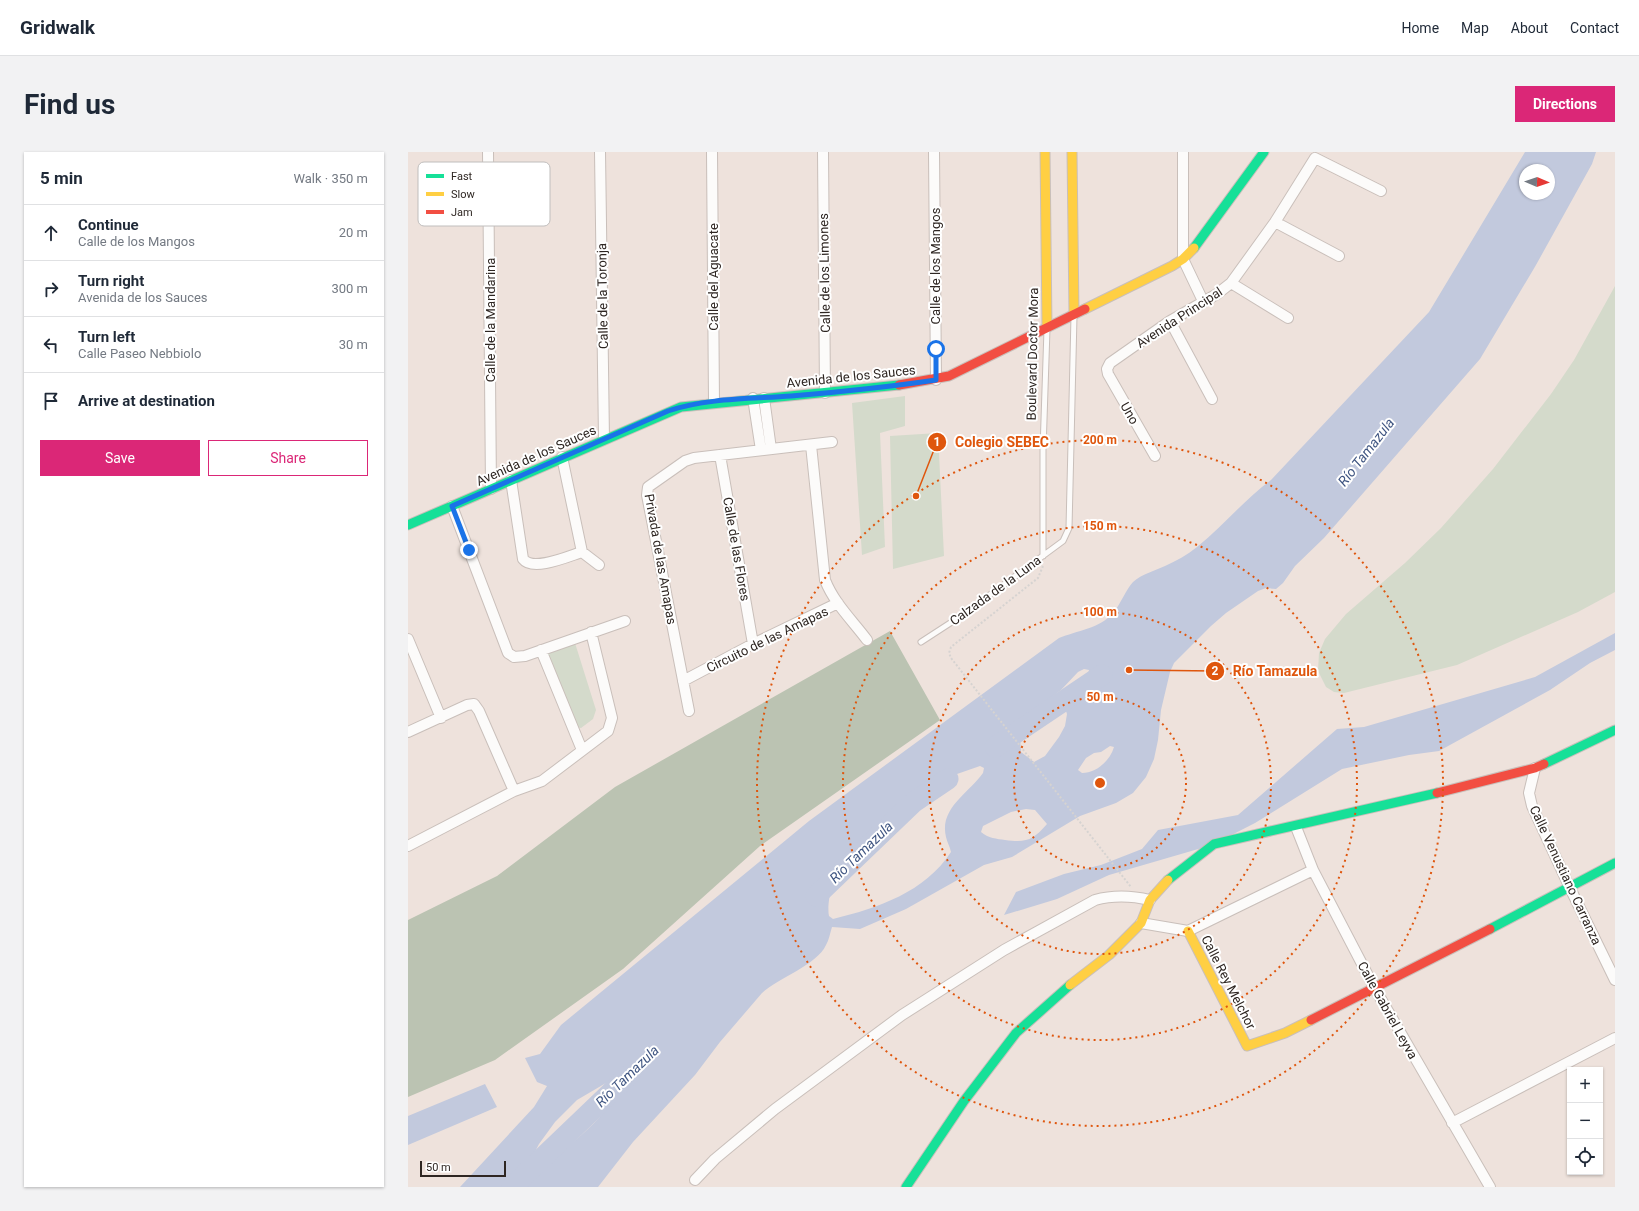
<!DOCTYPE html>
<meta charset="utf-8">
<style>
body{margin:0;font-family:Roboto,sans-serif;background:#f2f2f3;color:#1f2937}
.controls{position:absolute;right:12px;bottom:12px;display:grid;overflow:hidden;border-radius:0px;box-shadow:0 1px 3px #0004}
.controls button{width:36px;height:36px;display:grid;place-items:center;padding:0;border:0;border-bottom:1px solid #e0e1e3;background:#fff;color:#1f2937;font:20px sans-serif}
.compass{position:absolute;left:1111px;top:12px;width:36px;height:36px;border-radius:50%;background:#fff;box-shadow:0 1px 3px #0004;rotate:92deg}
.scale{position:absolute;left:12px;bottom:10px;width:86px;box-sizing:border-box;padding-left:4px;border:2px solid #2e2622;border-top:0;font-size:11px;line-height:14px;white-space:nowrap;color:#2e2622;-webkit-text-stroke:3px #fff;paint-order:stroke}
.stop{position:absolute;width:12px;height:12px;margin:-9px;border:3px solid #1a73e8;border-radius:50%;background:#fff}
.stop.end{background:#1a73e8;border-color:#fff;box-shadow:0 1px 4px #0008}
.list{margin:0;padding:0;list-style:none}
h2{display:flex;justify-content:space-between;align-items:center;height:52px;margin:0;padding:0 16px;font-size:17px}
h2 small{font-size:13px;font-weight:400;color:#747a83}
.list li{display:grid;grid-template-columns:26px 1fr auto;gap:12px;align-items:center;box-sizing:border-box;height:56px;padding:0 16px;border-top:1px solid #e0e1e3}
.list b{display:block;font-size:15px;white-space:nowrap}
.list p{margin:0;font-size:13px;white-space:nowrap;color:#747a83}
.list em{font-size:13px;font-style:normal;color:#747a83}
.actions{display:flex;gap:8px;padding:12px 16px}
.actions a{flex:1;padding:9px 0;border:1px solid #db2777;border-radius:0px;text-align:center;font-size:14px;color:#db2777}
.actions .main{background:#db2777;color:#fff}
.icon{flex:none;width:22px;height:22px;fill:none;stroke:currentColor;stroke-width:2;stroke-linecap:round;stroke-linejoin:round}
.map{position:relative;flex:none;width:1207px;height:1035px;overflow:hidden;border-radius:0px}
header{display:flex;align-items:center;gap:24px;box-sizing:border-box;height:56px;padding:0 20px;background:#fff;border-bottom:1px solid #e0e1e3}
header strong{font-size:19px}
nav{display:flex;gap:22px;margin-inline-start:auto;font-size:14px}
.intro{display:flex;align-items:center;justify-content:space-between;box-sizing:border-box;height:96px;padding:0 24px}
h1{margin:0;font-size:28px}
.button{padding:10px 18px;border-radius:0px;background:#db2777;color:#fff;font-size:14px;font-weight:700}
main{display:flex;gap:24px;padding:0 24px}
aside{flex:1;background:#fff;border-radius:0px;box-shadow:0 1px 3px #0004}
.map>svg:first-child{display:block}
.green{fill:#d4dacb}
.forest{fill:#bbc3b2}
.water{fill:#c2c9dd;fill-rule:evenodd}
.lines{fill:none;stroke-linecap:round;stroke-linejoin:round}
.river{stroke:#c2c9dd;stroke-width:21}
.lane-casing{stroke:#c9bfba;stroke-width:7}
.street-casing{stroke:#c9bfba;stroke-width:12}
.fast-casing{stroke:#c9bfba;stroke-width:11}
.slow-casing{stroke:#c9bfba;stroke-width:11}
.jam-casing{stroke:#c9bfba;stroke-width:11}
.path{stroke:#d6d3d1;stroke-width:2;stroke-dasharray:2 2;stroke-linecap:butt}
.lane{stroke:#fcfbfa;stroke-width:5}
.street{stroke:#fcfbfa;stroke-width:10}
.fast{stroke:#16e098;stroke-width:9}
.slow{stroke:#ffcf43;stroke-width:9}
.jam{stroke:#f24e42;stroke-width:9}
.route{stroke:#1a73e8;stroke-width:5}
.ring{fill:none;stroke:#df560d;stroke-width:2;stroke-dasharray:2 4}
.labels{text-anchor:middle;stroke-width:4;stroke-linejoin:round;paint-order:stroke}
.street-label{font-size:13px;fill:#2e2622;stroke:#fff}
.water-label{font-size:14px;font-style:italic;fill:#405682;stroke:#fff}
.key{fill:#fff;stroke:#c0bebd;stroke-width:1}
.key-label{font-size:11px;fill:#2e2622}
.centre{fill:#df560d;stroke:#fff;stroke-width:2}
.ring-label{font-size:12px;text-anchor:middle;font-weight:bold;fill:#df560d;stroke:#fff;stroke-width:4;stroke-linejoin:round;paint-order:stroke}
.leader{fill:none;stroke:#df560d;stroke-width:1.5}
.callout-dot{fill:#df560d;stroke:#fff;stroke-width:1.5}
.mark-label{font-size:12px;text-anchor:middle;font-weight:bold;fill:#fff}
.callout-label{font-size:14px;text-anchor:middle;font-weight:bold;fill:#df560d;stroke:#fff;stroke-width:4;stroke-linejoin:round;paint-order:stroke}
</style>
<header>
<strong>Gridwalk</strong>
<nav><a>Home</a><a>Map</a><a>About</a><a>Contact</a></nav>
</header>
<div class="intro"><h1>Find us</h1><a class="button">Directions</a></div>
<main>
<aside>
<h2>5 min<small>Walk · 350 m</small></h2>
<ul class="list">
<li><svg class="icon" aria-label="ahead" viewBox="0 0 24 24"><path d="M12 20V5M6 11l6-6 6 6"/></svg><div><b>Continue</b><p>Calle de los Mangos</p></div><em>20 m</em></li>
<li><svg class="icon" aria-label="right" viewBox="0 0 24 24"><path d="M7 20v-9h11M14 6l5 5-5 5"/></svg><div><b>Turn right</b><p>Avenida de los Sauces</p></div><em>300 m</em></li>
<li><svg class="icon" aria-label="left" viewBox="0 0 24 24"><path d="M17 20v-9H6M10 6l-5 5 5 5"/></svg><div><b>Turn left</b><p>Calle Paseo Nebbiolo</p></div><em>30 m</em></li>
<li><svg class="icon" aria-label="arrive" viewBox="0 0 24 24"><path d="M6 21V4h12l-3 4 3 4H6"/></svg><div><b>Arrive at destination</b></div></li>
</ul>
<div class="actions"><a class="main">Save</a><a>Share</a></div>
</aside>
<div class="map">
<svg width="1207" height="1035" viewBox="0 0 1207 1035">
<rect width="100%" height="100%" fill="#eee2dc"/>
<path class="green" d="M1207 134V440L1170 460 1049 513 936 541 926 540 918 535 910 519 911 501 917 487 938 462 997 411 1033 376 1085 317 1143 242 1166 208Z
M497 244V274L472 281 477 395 454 403 444 251Z
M530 281 536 404 485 417 482 284Z
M167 491 188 558 185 567 173 576 168 575 134 503Z"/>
<path class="forest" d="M482 479 532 568 352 694 215 817 87 908 0 945V768L89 724 207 635Z"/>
<path class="water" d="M1117 0H1188L1184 12 1128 113 1072 207 916 386 887 414 875 431 868 437 858 436 850 439 818 461 803 474 766 511 762 520 753 558 750 588 746 607 738 625 725 641 708 651 672 664 604 705 576 713 498 757 452 777 424 775C422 781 421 788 418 793 409 813 370 826 354 841L312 890 287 923 225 990 190 1035H52L126 955 139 934 129 930 117 906 132 902 153 873 401 669 651 486C668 479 693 476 705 461 712 453 719 436 725 430 734 422 746 419 757 414 768 409 779 403 789 395 815 374 836 348 863 328L1021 160ZM1117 18H1141V42H1117ZM676 517 681 518 680 523 666 546 656 553 659 562 657 574 651 585 637 604 626 610 613 600 611 570 653 538 670 520ZM702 594 706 595C702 609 688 621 674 621L670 618 678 606 686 601 693 600ZM572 614 576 616 575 621C561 641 531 656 538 685 539 690 542 695 543 700 517 740 470 756 425 767L421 764C418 751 427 716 436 706L504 649 521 640 549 622ZM618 657 627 658 639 672C625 688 619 691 597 688 589 687 580 686 573 680L575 674 603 660ZM198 931H202C202 940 202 949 197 958 190 971 132 1022 118 1017L131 992 147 970 169 948Z
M1207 481V498L1182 511 1142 538 1031 599 1001 603 934 617 847 671 804 693 701 723 649 747 596 763 608 740 656 722 693 713 734 697 750 678 830 663 929 577 956 575 1127 525Z
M77 932 89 955 0 993V964Z"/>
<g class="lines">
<path class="river" d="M587 595 694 523
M408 744 506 650 540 627
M104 1035 223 921"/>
<g class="lane-casing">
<path id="lane" d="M635 404V298L639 177
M513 490 553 464 655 389 661 376 666 164"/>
</g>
<g class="street-casing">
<path id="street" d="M80 0 83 337
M192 0 196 287
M304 0 306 250
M415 0 417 241
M526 0 528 228
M775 0V107L795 149
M867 70 931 104
M823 131 880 166
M762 169 804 247
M345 246 353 298
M356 246 363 297
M403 293 417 428C426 451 444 468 459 488
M312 303 345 492
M747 304 700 222 699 217 702 211 762 169 809 142 823 131 867 70 907 6 973 39
M154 305 174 400 191 413
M103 328 115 407C125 420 161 404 174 400
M44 354 100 501 106 505 117 504 217 469
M0 487 33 566
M133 498 174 598
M275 529 345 492 430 451
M281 559 239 343 240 335 277 309 286 306 424 290
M0 580 59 553 66 552 71 559 106 639
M1127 616 1121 641 1124 654 1162 736 1207 828
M888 675 905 718 966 835 1082 1035
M0 694 106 639 134 629 200 579 204 566 183 480
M733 771 780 779 905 718
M1044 971 1207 886
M287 1028 307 1007 367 957 494 863 596 798 687 748C705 743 725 744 742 748"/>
</g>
<g class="fast-casing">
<path id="fast" d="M786 96 856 0
M0 373 273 255 491 233
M1136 612 1207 578
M760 728 806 692 1029 641
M1082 777 1207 711
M498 1035 556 949 608 881 662 833"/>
</g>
<g class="slow-casing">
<path id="slow" d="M637 0 639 175
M664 0 666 162
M677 157 764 114 775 107 786 96
M780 779 839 894 877 881 903 868
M662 833 701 803 733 771 742 748 760 728"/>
</g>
<g class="jam-casing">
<path id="jam" d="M491 233 541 224 677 157
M1029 641 1127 616 1136 612
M903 868 1082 777"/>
</g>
<path class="path" d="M635 414 630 426 543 495 541 501 543 506 723 735"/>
<use href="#lane" class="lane"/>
<use href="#street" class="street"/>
<use href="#fast" class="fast"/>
<use href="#slow" class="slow"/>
<use href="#jam" class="jam"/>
</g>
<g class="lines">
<path class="route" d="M61 398 44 354 260 259C299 246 342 247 383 244 431 240 480 235 528 228V197"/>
</g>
<g class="ring">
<circle cx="692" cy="631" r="86"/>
<circle cx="692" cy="631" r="171"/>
<circle cx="692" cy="631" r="257"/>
<circle cx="692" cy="631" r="343"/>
</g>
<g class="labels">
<g class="street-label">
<text transform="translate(527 114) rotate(-90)" y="5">Calle de los Mangos</text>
<text transform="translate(416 121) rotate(-91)" y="5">Calle de los Limones</text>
<text transform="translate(305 125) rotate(-90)" y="5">Calle del Aguacate</text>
<text transform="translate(194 144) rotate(-91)" y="5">Calle de la Toronja</text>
<text transform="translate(771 165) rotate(-33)" y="5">Avenida Principal</text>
<text transform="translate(82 168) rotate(-90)" y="5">Calle de la Mandarina</text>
<text transform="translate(624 202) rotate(-89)" y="5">Boulevard Doctor Mora</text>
<text transform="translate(443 224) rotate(-6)" y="5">Avenida de los Sauces</text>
<text transform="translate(722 261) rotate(60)" y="5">Uno</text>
<text transform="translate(128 303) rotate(-24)" y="5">Avenida de los Sauces</text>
<text transform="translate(329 397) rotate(80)" y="5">Calle de las Flores</text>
<text transform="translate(253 407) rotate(80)" y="5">Privada de las Amapas</text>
<text transform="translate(587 438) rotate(-36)" y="5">Calzada de la Luna</text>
<text transform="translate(359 487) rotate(-26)" y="5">Circuito de las Amapas</text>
<text transform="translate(1158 723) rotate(65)" y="5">Calle Venustiano Carranza</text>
<text transform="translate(821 830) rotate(63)" y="5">Calle Rey Melchor</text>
<text transform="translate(980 858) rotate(61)" y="5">Calle Gabriel Leyva</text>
</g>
<g class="water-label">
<text transform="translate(958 300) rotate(-52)" y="5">Río Tamazula</text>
<text transform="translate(453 700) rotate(-44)" y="5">Río Tamazula</text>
<text transform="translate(219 924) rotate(-44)" y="5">Río Tamazula</text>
</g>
</g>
<rect x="10" y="10" width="132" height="64" rx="6" class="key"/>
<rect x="18" y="22" width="18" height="4" fill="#16e098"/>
<rect x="18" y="40" width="18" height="4" fill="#ffcf43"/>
<rect x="18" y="58" width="18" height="4" fill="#f24e42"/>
<g class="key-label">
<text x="43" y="28">Fast</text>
<text x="43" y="46">Slow</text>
<text x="43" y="64">Jam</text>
</g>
<circle cx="692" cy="631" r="6" class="centre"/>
<g class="ring-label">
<text x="692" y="292">200 m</text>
<text x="692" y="378">150 m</text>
<text x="692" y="464">100 m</text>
<text x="692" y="549">50 m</text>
</g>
<path class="leader" d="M508 344L529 290M721 518L807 519"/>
<g class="callout-dot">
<circle cx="508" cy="344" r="4"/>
<circle cx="721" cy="518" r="4"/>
<circle cx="529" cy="290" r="10"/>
<circle cx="807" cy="519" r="10"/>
</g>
<g class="mark-label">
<text x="529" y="294">1</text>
<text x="807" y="523">2</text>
</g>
<g class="callout-label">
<text x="594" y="295">Colegio SEBEC</text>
<text x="867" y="524">Río Tamazula</text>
</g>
</svg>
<div class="controls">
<button>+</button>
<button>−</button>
<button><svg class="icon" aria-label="locate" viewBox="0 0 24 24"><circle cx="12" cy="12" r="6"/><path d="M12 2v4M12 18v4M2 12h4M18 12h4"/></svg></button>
</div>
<svg class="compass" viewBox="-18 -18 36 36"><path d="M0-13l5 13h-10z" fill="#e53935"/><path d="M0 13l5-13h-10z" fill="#747a83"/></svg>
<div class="scale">50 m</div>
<div class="stop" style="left:528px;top:197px"></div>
<div class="stop end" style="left:61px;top:398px"></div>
</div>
</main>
